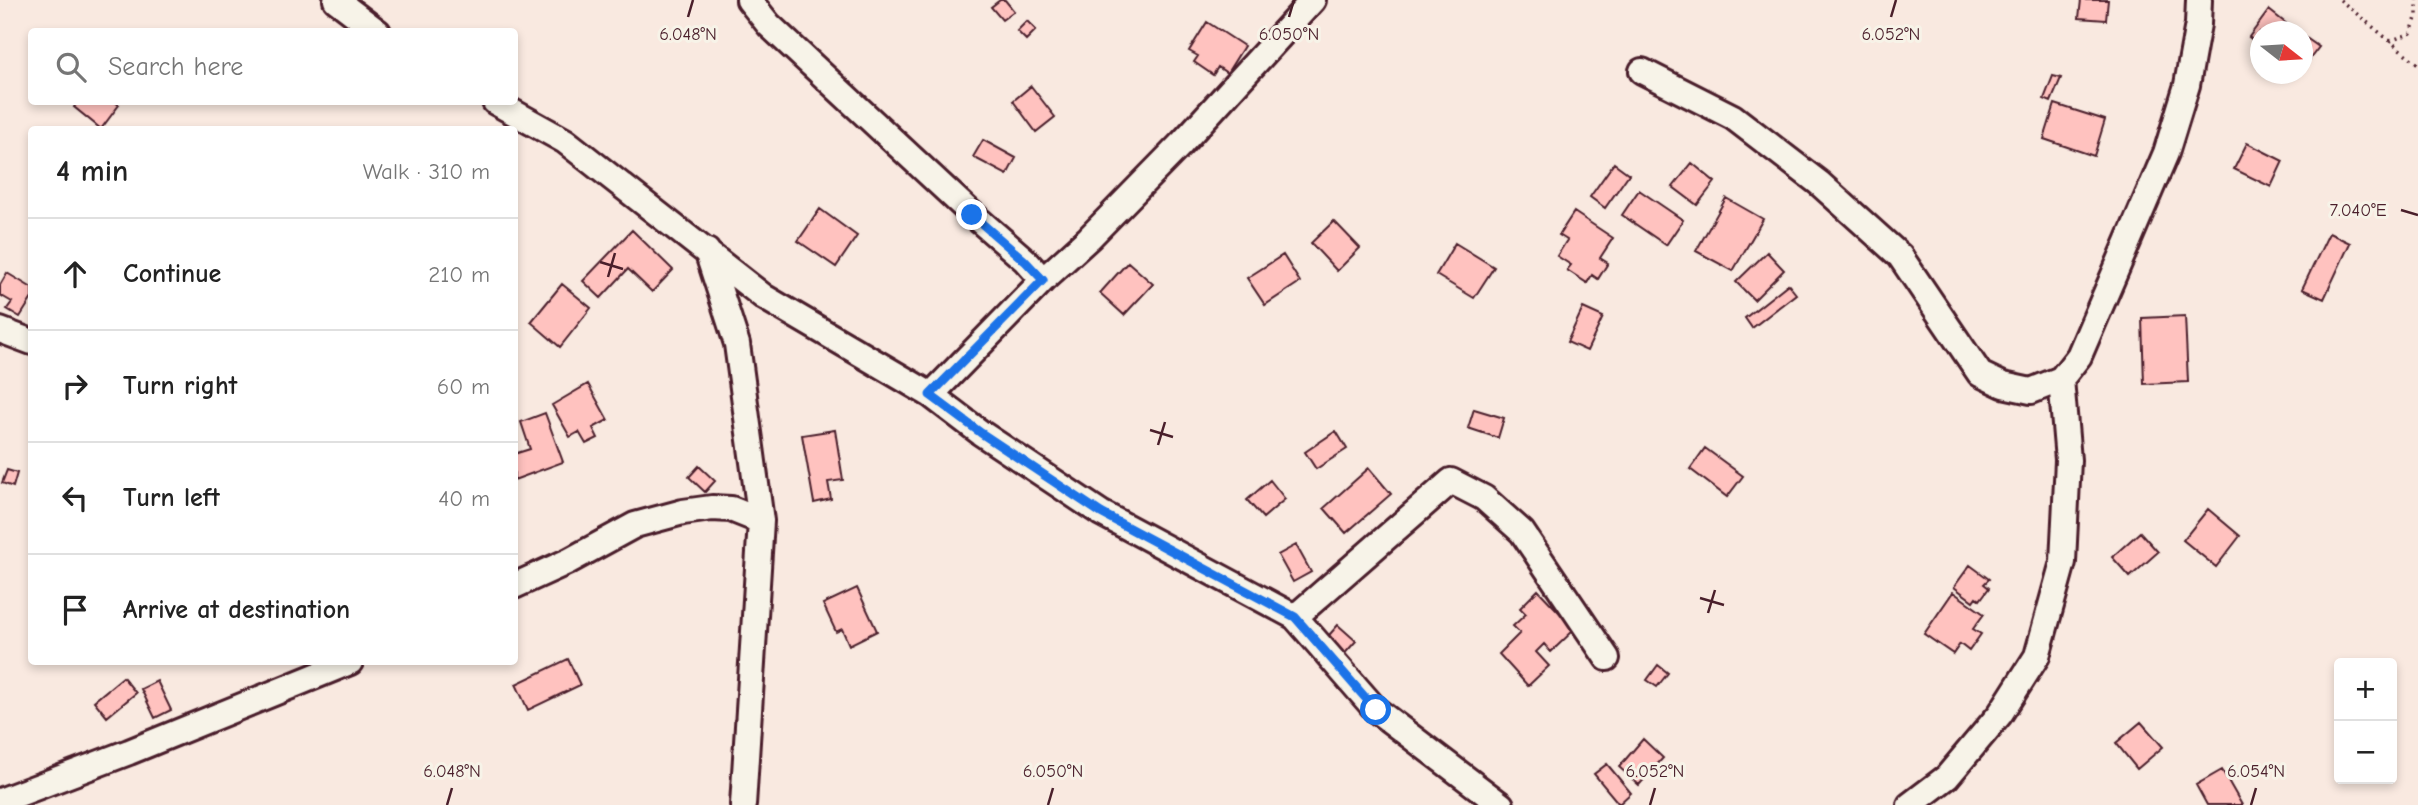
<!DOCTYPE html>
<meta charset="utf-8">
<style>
body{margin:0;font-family:"Comic Neue",sans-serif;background:#f6f6f6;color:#222}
.controls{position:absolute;right:21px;bottom:21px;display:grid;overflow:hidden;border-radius:7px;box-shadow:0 4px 10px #0003}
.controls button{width:63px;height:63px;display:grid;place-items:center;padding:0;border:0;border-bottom:2px solid #e0e0e0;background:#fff;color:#222;font:35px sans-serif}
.compass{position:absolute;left:2250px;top:21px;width:63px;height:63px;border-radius:50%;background:#fff;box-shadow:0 4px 10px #0003;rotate:107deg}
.stop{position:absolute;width:21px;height:21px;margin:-16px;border:5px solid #1a73e8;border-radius:50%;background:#fff}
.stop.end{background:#1a73e8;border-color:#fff;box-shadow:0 2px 7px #0008}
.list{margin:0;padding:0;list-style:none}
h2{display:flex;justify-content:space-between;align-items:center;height:91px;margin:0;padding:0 28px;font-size:30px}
h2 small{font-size:23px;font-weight:400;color:#767676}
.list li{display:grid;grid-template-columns:46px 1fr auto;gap:21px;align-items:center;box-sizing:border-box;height:112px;padding:0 28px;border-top:2px solid #e0e0e0}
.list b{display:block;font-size:26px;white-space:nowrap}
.list em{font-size:23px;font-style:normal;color:#767676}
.icon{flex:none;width:38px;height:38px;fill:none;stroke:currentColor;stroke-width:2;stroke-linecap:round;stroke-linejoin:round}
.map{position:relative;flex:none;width:2418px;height:805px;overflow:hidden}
.search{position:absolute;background:#fff;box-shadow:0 4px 10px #0003;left:28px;top:28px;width:490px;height:77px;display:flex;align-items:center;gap:18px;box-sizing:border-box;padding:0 24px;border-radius:7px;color:#767676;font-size:26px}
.panel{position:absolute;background:#fff;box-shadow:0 4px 10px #0003;left:28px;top:126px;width:490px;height:539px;border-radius:7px}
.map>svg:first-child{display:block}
.building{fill:#ffc2bf;stroke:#4a1f2b;stroke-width:2}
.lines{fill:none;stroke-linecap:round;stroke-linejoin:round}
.minor-casing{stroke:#4a1f2b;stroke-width:30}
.path{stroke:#4a1f2b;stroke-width:3.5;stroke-dasharray:2 5;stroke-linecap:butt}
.minor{stroke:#f7f3e8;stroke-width:24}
.route{stroke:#1a73e8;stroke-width:9}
.ticks{fill:none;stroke:#4a1f2b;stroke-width:2.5}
.ticks-label{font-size:18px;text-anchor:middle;fill:#4a1f2b;stroke:#f7f3e8;stroke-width:6;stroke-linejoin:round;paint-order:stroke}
</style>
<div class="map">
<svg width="2418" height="805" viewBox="0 0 2418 805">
<rect width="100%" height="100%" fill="#f9e9e0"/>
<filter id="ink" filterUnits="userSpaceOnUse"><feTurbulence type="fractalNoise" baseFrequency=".0143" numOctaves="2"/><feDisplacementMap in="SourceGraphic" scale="14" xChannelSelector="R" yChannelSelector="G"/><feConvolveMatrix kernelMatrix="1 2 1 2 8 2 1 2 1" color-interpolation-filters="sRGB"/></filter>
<g filter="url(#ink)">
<path class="building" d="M1000 0H1005L1014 11 1002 20 991 7Z
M2081 0H2108L2106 20 2079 18Z
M2269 10 2297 32H2260V46L2249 37Z
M1027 21 1036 30 1026 40 1017 31Z
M1207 22 1244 46 1227 73 1218 67 1213 75 1194 62 1198 56 1189 51Z
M2302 35 2319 47 2302 69Z
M2053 76 2061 78 2051 102 2044 99Z
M1031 86 1055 117 1036 132 1013 101Z
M78 102H115L119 105 101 129 74 107Z
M2055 104 2105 120 2094 156 2044 139Z
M983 140 1016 158 1007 175 973 157Z
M2247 143 2283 161 2271 187 2234 169Z
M1614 163 1629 174 1605 208 1590 197Z
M1692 163 1715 182 1697 205 1673 187Z
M1639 190 1683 220 1666 245 1622 215Z
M1726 198 1763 219 1733 271 1696 251Z
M820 209 857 236 836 267 798 241Z
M1574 212 1613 238 1600 258 1608 263 1598 279 1592 275 1587 283 1567 270 1571 265 1557 256 1567 240 1559 235Z
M1334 221 1360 248 1337 271 1311 243Z
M632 230 673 270 652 292 628 269 601 298 583 281Z
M2329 233 2350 243 2324 299 2302 289Z
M1455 243 1494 267 1474 298 1436 275Z
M1767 252 1784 270 1754 300 1736 282Z
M1283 255 1300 282 1265 305 1247 278Z
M1128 262 1153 284 1124 315 1100 293Z
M7 273 32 288V298L20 317 7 309 12 302 0 295V285Z
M562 284 591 308 560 347 531 322Z
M1788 284 1796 294 1752 328 1745 318Z
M1583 308 1603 317 1587 351 1567 342Z
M2185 316 2188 382 2144 384 2142 318Z
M588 384 608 420 593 428 598 438 586 444 579 432 570 437 552 405Z
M1474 409 1504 418 1498 438 1468 428Z
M545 413 563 462 514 480V454L530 449 521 422Z
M835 430 843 480 828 482 831 499 814 503 802 435Z
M1336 431 1347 449 1316 469 1305 452Z
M1705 448 1743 476 1727 497 1690 469Z
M699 466 715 481 705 492 689 477Z
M1369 468 1391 494 1346 533 1324 508Z
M7 470 17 473 13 487 2 483Z
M1270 480 1285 499 1263 518 1247 500Z
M2208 509 2240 536 2216 567 2183 540Z
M2140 532 2158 552 2130 577 2112 557Z
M1296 545 1311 572 1293 582 1278 555Z
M1970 565 1989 579 1984 584 1989 588 1980 600 1976 597 1973 601 1954 587Z
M857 588 877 631 849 645 842 629 836 632 823 604Z
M1538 590 1575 629 1551 652 1544 644 1536 652 1549 666 1528 686 1499 654 1520 633 1513 626 1526 614 1520 608Z
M1953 592 1984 614 1973 629 1981 634 1969 651 1960 644 1953 654 1924 634Z
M1338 625 1356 641 1340 659 1322 643Z
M568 659 580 685 528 710 516 684Z
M1658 665 1668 673 1657 687 1647 680Z
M123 677 136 693 107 717 94 701Z
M157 681 171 710 155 718 141 689Z
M2141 722 2163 747 2137 769 2116 743Z
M1643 739 1663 758 1639 785 1619 767Z
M1607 764 1631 793 1619 804 1594 774Z
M2222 770 2242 805H2207L2196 785Z"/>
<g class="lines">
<g class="minor-casing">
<path id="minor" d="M336 0 378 32
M749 0 769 25 973 215 1025 260 1043 280
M1642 71 1733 117 1819 183 1900 256 1980 374 2003 385 2031 391 2061 379 2079 356 2116 270 2166 153 2187 85 2198 24 2199 0
M495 102 565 141 764 297 931 395 981 433 1101 513 1295 617 1376 710 1501 805
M707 251 737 344 761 521 743 805
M0 330 32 342
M931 395 1043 280 1089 238 1182 143 1313 0
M514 586 569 561 635 525 683 512 712 508 731 509 761 521
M1295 617 1451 481 1484 498 1522 532 1607 658
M0 801 129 752 350 662
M1910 805 1947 777 2000 714 2037 656 2063 562 2068 460 2061 379"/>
</g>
<path class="path" d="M2340 0 2418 64
M2390 41 2411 33 2417 15V0"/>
<use href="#minor" class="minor"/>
</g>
</g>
<g class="lines" filter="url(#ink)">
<path class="route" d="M972 215 1025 261 1043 280 930 395 981 433 1101 513 1295 617 1376 710"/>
</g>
<path class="ticks" d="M688 17 693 0M1289 17 1294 0M1891 17 1896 0M2401 210 2418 215M600 262 623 269M608 277 615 253M1150 430 1173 437M1158 445 1165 422M1700 598 1724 605M1708 613 1715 590M447 805 452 788M1048 805 1053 788M1650 805 1655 788M2251 805 2256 788"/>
<g class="ticks-label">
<text x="688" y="40">6.048°N</text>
<text x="1289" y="40">6.050°N</text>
<text x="1891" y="40">6.052°N</text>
<text x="2358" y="216">7.040°E</text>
<text x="452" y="777">6.048°N</text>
<text x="1053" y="777">6.050°N</text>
<text x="1655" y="777">6.052°N</text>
<text x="2256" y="777">6.054°N</text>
</g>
</svg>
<div class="controls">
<button>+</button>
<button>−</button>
</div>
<svg class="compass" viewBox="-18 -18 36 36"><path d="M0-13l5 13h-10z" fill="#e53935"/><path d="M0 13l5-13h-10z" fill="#767676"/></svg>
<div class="stop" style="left:1376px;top:710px"></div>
<div class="stop end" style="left:972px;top:215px"></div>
<div class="search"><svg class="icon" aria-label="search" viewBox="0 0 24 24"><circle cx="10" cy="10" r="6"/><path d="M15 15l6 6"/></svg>Search here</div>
<section class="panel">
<h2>4 min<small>Walk · 310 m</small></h2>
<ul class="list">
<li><svg class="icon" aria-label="ahead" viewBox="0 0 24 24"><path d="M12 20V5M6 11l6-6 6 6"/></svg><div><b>Continue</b></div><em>210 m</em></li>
<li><svg class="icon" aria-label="right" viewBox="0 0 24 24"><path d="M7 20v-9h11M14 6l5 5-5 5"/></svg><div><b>Turn right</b></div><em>60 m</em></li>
<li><svg class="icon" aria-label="left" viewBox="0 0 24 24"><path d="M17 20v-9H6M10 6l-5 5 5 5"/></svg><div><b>Turn left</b></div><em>40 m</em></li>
<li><svg class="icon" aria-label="arrive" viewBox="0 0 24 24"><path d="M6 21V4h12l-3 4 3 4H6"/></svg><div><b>Arrive at destination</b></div></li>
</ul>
</section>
</div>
